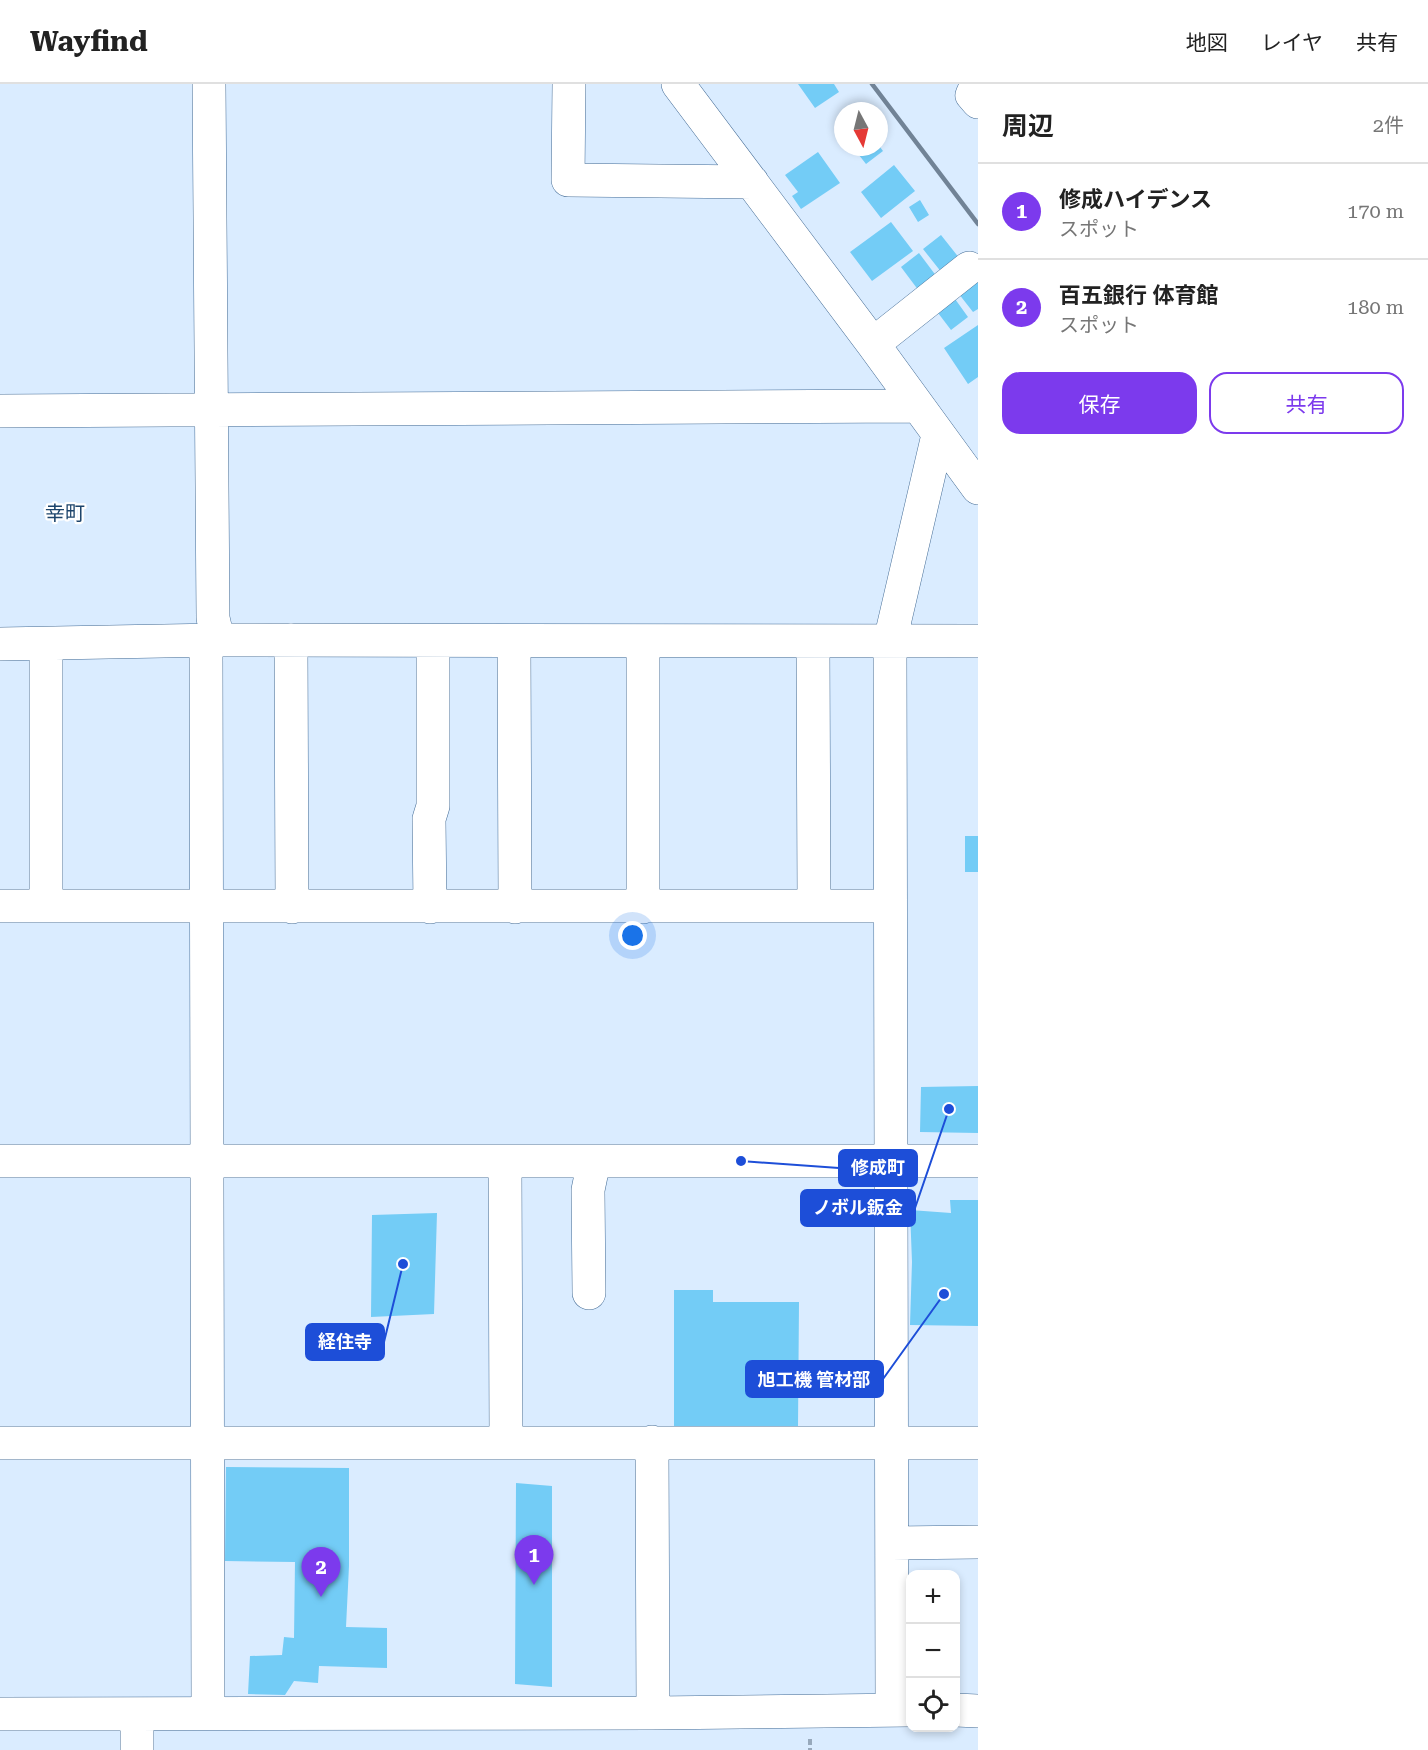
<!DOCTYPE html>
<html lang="ja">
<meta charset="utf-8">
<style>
body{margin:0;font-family:"Roboto Serif","Noto Sans JP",serif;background:#f6f6f6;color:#222}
.controls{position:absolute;right:18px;bottom:18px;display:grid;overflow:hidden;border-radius:12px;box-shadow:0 3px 9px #0003}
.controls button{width:54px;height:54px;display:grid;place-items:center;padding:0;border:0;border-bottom:2px solid #e0e0e0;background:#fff;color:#222;font:30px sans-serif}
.compass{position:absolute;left:834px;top:18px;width:54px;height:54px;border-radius:50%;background:#fff;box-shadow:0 3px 9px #0003;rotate:173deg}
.you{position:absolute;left:633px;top:852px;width:21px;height:21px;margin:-15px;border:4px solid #fff;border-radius:50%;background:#1a73e8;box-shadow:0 0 0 9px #1a73e833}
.badge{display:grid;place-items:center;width:39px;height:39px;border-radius:50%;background:#7c3aed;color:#fff;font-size:20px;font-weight:700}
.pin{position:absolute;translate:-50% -50px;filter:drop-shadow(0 2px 3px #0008)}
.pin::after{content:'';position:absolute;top:32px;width:21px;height:18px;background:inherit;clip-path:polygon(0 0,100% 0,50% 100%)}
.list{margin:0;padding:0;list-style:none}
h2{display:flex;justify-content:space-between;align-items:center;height:78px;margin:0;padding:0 24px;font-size:26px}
h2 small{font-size:20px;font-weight:400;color:#767676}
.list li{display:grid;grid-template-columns:39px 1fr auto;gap:18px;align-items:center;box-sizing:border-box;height:96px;padding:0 24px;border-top:2px solid #e0e0e0}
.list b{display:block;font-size:22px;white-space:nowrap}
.list p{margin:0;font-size:20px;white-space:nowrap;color:#767676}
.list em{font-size:20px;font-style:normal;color:#767676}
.actions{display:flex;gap:12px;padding:18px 24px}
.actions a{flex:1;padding:14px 0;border:2px solid #7c3aed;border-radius:18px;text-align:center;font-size:21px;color:#7c3aed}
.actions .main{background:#7c3aed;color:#fff}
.icon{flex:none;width:33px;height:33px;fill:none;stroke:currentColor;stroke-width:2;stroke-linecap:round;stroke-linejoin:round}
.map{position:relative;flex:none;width:978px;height:1666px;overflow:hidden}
header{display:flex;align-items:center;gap:36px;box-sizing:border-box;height:84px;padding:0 30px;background:#fff;border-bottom:2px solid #e0e0e0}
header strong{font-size:28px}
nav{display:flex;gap:33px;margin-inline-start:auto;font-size:21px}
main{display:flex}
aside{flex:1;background:#fff}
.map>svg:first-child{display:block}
.building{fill:#73ccf6}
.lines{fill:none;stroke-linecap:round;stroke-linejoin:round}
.minor-casing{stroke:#446c96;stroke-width:34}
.path{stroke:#97a9bc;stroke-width:4;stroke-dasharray:6 3;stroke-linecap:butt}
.minor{stroke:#fff;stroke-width:33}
.rail{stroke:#718396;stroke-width:4.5}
.labels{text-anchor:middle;stroke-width:4.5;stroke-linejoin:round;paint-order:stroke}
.quarter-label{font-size:20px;fill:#1c446b;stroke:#fff}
.leader{fill:none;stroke:#1d4ed8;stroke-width:2}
.callout-dot{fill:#1d4ed8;stroke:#fff;stroke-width:2}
.callout{fill:#1d4ed8;stroke:#1d4ed8;stroke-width:2}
.callout-label{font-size:18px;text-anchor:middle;font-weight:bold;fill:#fff}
</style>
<header>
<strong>Wayfind</strong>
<nav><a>地図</a><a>レイヤ</a><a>共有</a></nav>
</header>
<main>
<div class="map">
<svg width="978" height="1666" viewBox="0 0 978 1666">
<rect width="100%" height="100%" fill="#daecff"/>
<path class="building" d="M798 0H834L839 8 815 24Z
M859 63H880L883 67 866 80 855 66Z
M818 68 840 99 801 125 792 112 798 108 785 91Z
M894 81 915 107 881 134 861 108Z
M920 116 929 131 918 138 909 123Z
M891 138 913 167 872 197 850 168Z
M941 151 960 175 942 189 923 165Z
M919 169 937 193 919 207 901 183Z
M973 192 978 199V225L973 228 955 205Z
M950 208 968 233 951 246 932 221Z
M978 241V293L968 300 944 264Z
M965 752H978V788H965Z
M978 1002V1049L920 1048 921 1003Z
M950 1116H978V1242L910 1241 912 1178 910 1126 951 1129Z
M437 1129 434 1230 371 1233 372 1131Z
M674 1206H713V1218H799L798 1342H674Z
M226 1383 349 1384V1482L346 1543 387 1544V1584L319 1582 318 1599 294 1597 285 1611 248 1610 250 1572 282 1571 284 1553 294 1554 295 1478 225 1477Z
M516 1399 552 1402V1603L515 1600Z"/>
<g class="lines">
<g class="minor-casing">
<path id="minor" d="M209 0 213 534 218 556
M569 0 568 96 752 98
M678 0 873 260 978 404
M977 0 972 11 978 18
M873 260 969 184
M0 327 917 322
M291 556 292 823
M206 557 208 1629
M514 557 515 823
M643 557V823
M813 557 814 822
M0 560 218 556 978 557
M0 822H890
M46 822V560
M430 823 429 735 433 722V557
M0 1077H978
M505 1077 506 1358
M589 1209 588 1106 594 1077
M652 1358 653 1629
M0 1359H978
M892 1459 978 1458
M892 1626 890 557 938 351
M956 1626 978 1627
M0 1630 653 1629 910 1626
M137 1666V1630"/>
</g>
<path class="path" d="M810 1655V1666"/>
<use href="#minor" class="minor"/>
<path class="rail" d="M872 0 978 140"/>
</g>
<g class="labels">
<g class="quarter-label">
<text x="65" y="436">幸町</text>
</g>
</g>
<path class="leader" d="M741 1077L839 1084M949 1025L915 1124M403 1180L384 1258M944 1210L883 1295"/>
<g class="callout-dot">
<circle cx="741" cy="1077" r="6"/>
<circle cx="949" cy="1025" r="6"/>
<circle cx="403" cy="1180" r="6"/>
<circle cx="944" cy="1210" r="6"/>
</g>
<g class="callout">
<rect x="839" y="1066" width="78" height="36" rx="6"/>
<rect x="801" y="1106" width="114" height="36" rx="6"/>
<rect x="306" y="1240" width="78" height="36" rx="6"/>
<rect x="746" y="1277" width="137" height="36" rx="6"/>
</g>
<g class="callout-label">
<text x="878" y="1090">修成町</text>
<text x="858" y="1130">ノボル鈑金</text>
<text x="345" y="1264">経住寺</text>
<text x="814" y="1302">旭工機 管材部</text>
</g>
</svg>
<div class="controls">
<button>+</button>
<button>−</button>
<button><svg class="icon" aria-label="locate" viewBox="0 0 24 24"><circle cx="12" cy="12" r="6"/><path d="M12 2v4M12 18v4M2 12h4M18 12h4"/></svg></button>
</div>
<svg class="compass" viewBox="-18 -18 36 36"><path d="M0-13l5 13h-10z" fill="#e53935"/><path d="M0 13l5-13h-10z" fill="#767676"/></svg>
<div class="you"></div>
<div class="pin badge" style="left:534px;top:1501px">1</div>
<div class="pin badge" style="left:321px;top:1513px">2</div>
</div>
<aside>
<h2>周辺<small>2件</small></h2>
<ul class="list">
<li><span class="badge">1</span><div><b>修成ハイデンス</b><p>スポット</p></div><em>170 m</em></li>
<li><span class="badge">2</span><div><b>百五銀行 体育館</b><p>スポット</p></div><em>180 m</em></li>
</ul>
<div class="actions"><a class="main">保存</a><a>共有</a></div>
</aside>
</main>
